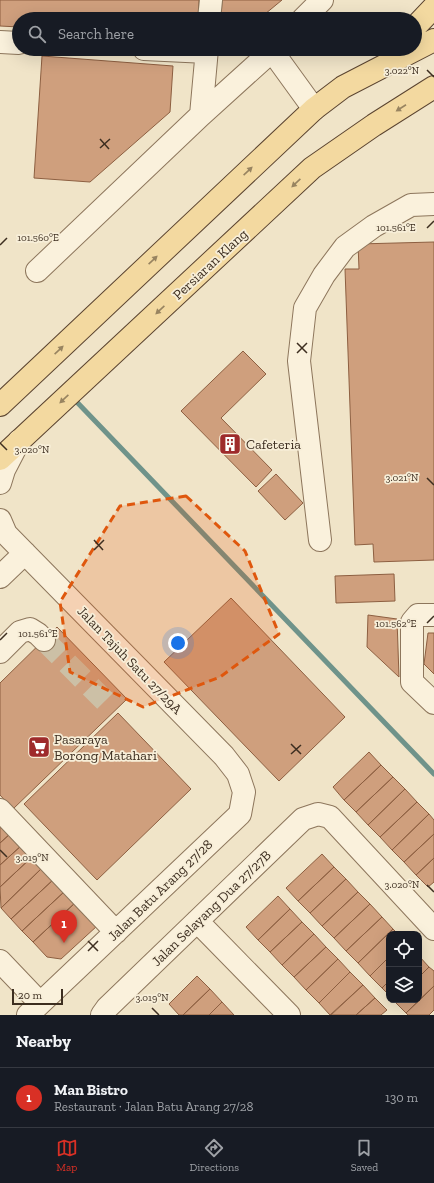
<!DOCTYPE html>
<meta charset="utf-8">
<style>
body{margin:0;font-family:"Zilla Slab",serif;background:#20242c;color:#f1f3f6}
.controls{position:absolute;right:12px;bottom:12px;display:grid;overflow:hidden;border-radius:8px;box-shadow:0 4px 16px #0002}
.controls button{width:36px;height:36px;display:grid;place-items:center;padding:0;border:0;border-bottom:1px solid #363941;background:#171b24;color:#f1f3f6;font:20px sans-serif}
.scale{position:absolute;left:12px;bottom:10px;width:51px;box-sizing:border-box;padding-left:4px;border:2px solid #3d2e20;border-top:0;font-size:11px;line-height:14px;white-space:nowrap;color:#3d2e20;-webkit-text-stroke:3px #f7eed8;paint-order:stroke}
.you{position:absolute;left:178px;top:643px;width:14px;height:14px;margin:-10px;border:3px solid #fff;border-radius:50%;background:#1a73e8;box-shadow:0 0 0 6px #1a73e833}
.badge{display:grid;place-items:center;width:26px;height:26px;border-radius:50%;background:#d93025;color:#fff;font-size:13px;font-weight:700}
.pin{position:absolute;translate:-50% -33px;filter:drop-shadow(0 1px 2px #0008)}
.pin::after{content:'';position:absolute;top:21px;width:14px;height:12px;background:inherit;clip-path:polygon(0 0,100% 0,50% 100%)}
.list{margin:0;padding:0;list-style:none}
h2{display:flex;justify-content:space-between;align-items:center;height:52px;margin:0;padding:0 16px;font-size:17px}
h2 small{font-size:13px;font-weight:400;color:#9ea1a6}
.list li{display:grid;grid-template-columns:26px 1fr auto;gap:12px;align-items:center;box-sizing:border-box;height:60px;padding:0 16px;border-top:1px solid #363941}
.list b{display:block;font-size:15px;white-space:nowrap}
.list p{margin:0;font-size:13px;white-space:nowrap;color:#9ea1a6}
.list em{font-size:13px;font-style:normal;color:#9ea1a6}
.icon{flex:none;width:22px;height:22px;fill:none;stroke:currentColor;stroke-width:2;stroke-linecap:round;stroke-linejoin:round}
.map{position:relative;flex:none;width:434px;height:1015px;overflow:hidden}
.search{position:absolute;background:#171b24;box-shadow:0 4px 16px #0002;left:12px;right:12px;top:12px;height:44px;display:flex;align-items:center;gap:10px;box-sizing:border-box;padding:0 14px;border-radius:22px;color:#9ea1a6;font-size:15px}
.sheet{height:112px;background:#171b24}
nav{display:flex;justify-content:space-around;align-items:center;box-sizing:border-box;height:56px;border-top:1px solid #363941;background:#171b24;font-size:11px;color:#9ea1a6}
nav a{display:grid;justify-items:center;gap:2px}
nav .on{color:#d93025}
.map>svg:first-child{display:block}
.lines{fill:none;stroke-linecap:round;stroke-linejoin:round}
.stream{stroke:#6f938a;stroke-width:5}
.building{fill:#cf9f7d;stroke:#8d5f41}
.minor-tunnel{stroke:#ccc0a6;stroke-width:22;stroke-dasharray:22 11;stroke-linecap:butt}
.minor-casing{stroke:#8d765c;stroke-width:24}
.major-casing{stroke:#5b4430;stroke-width:24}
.minor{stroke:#faf1dc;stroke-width:22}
.major{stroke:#f3d9a0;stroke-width:22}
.oneway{fill:#988460}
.marked{fill:#df570d;fill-opacity:0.2;stroke:#df570d;stroke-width:3;stroke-dasharray:8 5;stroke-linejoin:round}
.ticks{fill:none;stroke:#3d2e20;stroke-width:1.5}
.labels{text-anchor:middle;stroke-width:3.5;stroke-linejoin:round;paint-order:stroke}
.street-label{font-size:14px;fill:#3d2e20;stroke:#f7eed8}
.poi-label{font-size:14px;fill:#3d2e20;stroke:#f7eed8;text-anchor:start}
.ticks-label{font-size:10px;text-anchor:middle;fill:#3d2e20;stroke:#f7eed8;stroke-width:3.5;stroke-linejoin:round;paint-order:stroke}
</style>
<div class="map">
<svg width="434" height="1015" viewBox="0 0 434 1015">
<rect width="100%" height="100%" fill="#f0e4c8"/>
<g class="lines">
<path class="stream" d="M73 398 434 774"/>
</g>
<path class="building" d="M0 0H199L198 19H19V27L0 26Z
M222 0H282L259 19H221Z
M42 56 173 66 170 112 90 182 34 178Z
M434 242V560L374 562 373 544 355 545 345 269H359L358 244Z
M243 351 266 374 221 418 272 470 256 487 181 411Z
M276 474 303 503 285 520 258 491Z
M394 574 395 601 336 603 335 576Z
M231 598 345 717 279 781 164 662Z
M368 615 397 619 399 677 367 647Z
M57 627 127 699 13 809 0 795V683Z
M428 633H434V674L424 664Z
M118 713 191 789 97 880 24 804Z
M369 752 381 765 344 800 333 787Z
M381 765 393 777 356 812 344 800Z
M393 777 405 789 368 825 356 812Z
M405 789 417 802 380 837 368 825Z
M417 802 429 814 392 850 380 837Z
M429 814 434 820V834L404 862 392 850Z
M0 821 11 833 0 843Z
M11 833 22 845 0 865V843Z
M434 834V858L416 875 404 862Z
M22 845 33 856 0 887V865Z
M322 854 334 867 298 901 286 888Z
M33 856 43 867 1 908 0 887Z
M434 858V882L428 887 416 875Z
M43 867 54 879 11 919 1 908Z
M334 867 346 879 310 913 298 901Z
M54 879 65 891 22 931 11 919Z
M346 879 358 892 322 926 310 913Z
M65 891 76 902 33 942 22 931Z
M358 892 370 904 334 938 322 926Z
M278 896 290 909 258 940 246 927Z
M76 902 97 926 61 959 47 957 33 942Z
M370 904 382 917 346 951 334 938Z
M290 909 302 922 270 952 258 940Z
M382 917 393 929 358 963 346 951Z
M302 922 314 934 282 965 270 952Z
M393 929 398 934H389V957L370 976 358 963Z
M314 934 326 947 294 977 282 965Z
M326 947 338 959 306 990 294 977Z
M419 956 429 967 419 977Z
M389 957V981L382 988 370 976Z
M338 959 350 972 319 1003 306 990Z
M429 967 434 971V986L406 1013 394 1001 419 1000V977Z
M350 972 363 985 330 1015 319 1003Z
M197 976 210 989 183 1015H179L169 1004Z
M389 981V995L382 988Z
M363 985 375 998 356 1015H331Z
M434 986V1010L429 1015H408L406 1013Z
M210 989 222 1002 209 1015H183Z
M375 998 387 1010 381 1015H356Z
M222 1002 234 1015H209Z"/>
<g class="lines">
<path class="minor-tunnel" d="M44 640 105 701"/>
<g class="minor-casing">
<path id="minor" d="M209 19 211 0
M303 19 322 0
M0 42 19 43
M144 49 207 52
M272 51 314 109
M201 115 207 49
M37 271 201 115 274 49
M0 483 4 470 19 441
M0 520 6 534 224 756 238 774 244 792 240 814 28 1015
M320 540 299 361 305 308 324 275 345 247 374 226 411 205 434 204
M0 577 25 553
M434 615H418L412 622V682L434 703
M0 652 20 632 30 629 38 634 44 640
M0 810 116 932
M197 921 289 1015
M0 961 40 1003
M102 1015 107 1008 303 819 318 814 330 817 434 929"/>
</g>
<g class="major-casing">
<path id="major" d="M415 27 434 7
M0 405 314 109 343 87 434 40
M0 459 312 168 374 125 434 87"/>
</g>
<use href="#minor" class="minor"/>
<use href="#major" class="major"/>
</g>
<defs><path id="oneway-solid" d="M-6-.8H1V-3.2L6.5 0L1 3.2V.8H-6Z"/></defs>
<g class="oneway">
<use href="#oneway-solid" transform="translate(401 108) rotate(147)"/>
<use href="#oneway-solid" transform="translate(248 171) rotate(-43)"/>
<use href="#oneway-solid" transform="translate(296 183) rotate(137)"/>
<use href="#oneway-solid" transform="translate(153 260) rotate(-43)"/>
<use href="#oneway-solid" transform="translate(160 310) rotate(137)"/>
<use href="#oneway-solid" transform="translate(59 350) rotate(-43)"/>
<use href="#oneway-solid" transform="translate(64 399) rotate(137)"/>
</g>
<path class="marked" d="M186 496 245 551 279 634 220 677 143 707 70 672 60 602 120 506Z"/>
<path class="ticks" d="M427 70 434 77M100 139 109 149M100 148 110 139M427 228 434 221M0 245 7 238M297 343 307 353M297 353 307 343M0 443 7 450M427 478 434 485M94 540 103 550M94 550 104 540M427 623 434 616M0 640 7 633M291 744 301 754M291 754 301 745M0 850 7 857M427 885 434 892M88 941 98 951M88 951 98 941M152 1008 159 1015"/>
<defs>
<g id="building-square" transform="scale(1.15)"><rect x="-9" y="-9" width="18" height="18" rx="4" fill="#9e2a2b" stroke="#f7eed8"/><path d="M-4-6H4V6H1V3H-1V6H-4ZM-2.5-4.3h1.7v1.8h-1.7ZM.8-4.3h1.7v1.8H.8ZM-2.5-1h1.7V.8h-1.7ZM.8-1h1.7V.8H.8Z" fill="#fff"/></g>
<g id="supermarket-square" transform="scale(1.15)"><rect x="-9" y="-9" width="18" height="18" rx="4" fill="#9e2a2b" stroke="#f7eed8"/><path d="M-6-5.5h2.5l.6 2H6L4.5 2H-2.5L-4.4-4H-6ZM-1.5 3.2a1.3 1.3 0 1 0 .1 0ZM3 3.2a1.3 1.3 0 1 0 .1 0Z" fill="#fff"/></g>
</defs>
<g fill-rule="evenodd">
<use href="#building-square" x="230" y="444"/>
<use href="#supermarket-square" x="39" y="747"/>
</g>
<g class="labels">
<g class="street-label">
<text transform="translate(210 264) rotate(-43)" y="5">Persiaran Klang</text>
<text transform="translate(130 660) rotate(46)" y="5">Jalan Tajuh Satu 27/29A</text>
<text transform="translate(160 890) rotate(-44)" y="5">Jalan Batu Arang 27/28</text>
<text transform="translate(211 908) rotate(-44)" y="5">Jalan Selayang Dua 27/27B</text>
</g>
<g class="poi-label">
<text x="246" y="449">Cafeteria</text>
<text x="54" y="744">Pasaraya<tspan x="54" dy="16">Borong Matahari</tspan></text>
</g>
</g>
<g class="ticks-label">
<text x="402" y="74">3.022°N</text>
<text x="396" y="231">101.561°E</text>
<text x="38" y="241">101.560°E</text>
<text x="32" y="453">3.020°N</text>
<text x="402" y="481">3.021°N</text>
<text x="396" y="627">101.562°E</text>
<text x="38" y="637">101.561°E</text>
<text x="32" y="861">3.019°N</text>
<text x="402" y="888">3.020°N</text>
<text x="152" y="1001">3.019°N</text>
</g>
</svg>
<div class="controls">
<button><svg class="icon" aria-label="locate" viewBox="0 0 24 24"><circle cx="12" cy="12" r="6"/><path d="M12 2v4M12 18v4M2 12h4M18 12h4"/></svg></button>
<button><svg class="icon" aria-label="layers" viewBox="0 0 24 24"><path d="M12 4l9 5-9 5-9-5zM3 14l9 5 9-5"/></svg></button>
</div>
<div class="scale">20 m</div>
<div class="you"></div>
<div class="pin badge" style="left:64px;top:943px">1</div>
<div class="search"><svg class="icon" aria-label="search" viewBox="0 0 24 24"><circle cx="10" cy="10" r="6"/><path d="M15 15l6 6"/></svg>Search here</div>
</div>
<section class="sheet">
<h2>Nearby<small></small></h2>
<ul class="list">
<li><span class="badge">1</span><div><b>Man Bistro</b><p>Restaurant · Jalan Batu Arang 27/28</p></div><em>130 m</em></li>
</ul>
</section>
<nav>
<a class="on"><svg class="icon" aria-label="map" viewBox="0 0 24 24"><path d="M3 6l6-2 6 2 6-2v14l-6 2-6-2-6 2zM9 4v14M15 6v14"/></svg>Map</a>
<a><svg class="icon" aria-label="directions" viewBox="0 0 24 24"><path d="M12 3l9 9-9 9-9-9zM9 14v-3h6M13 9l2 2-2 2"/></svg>Directions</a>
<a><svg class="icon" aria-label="saved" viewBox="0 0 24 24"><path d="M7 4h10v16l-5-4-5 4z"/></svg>Saved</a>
</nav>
